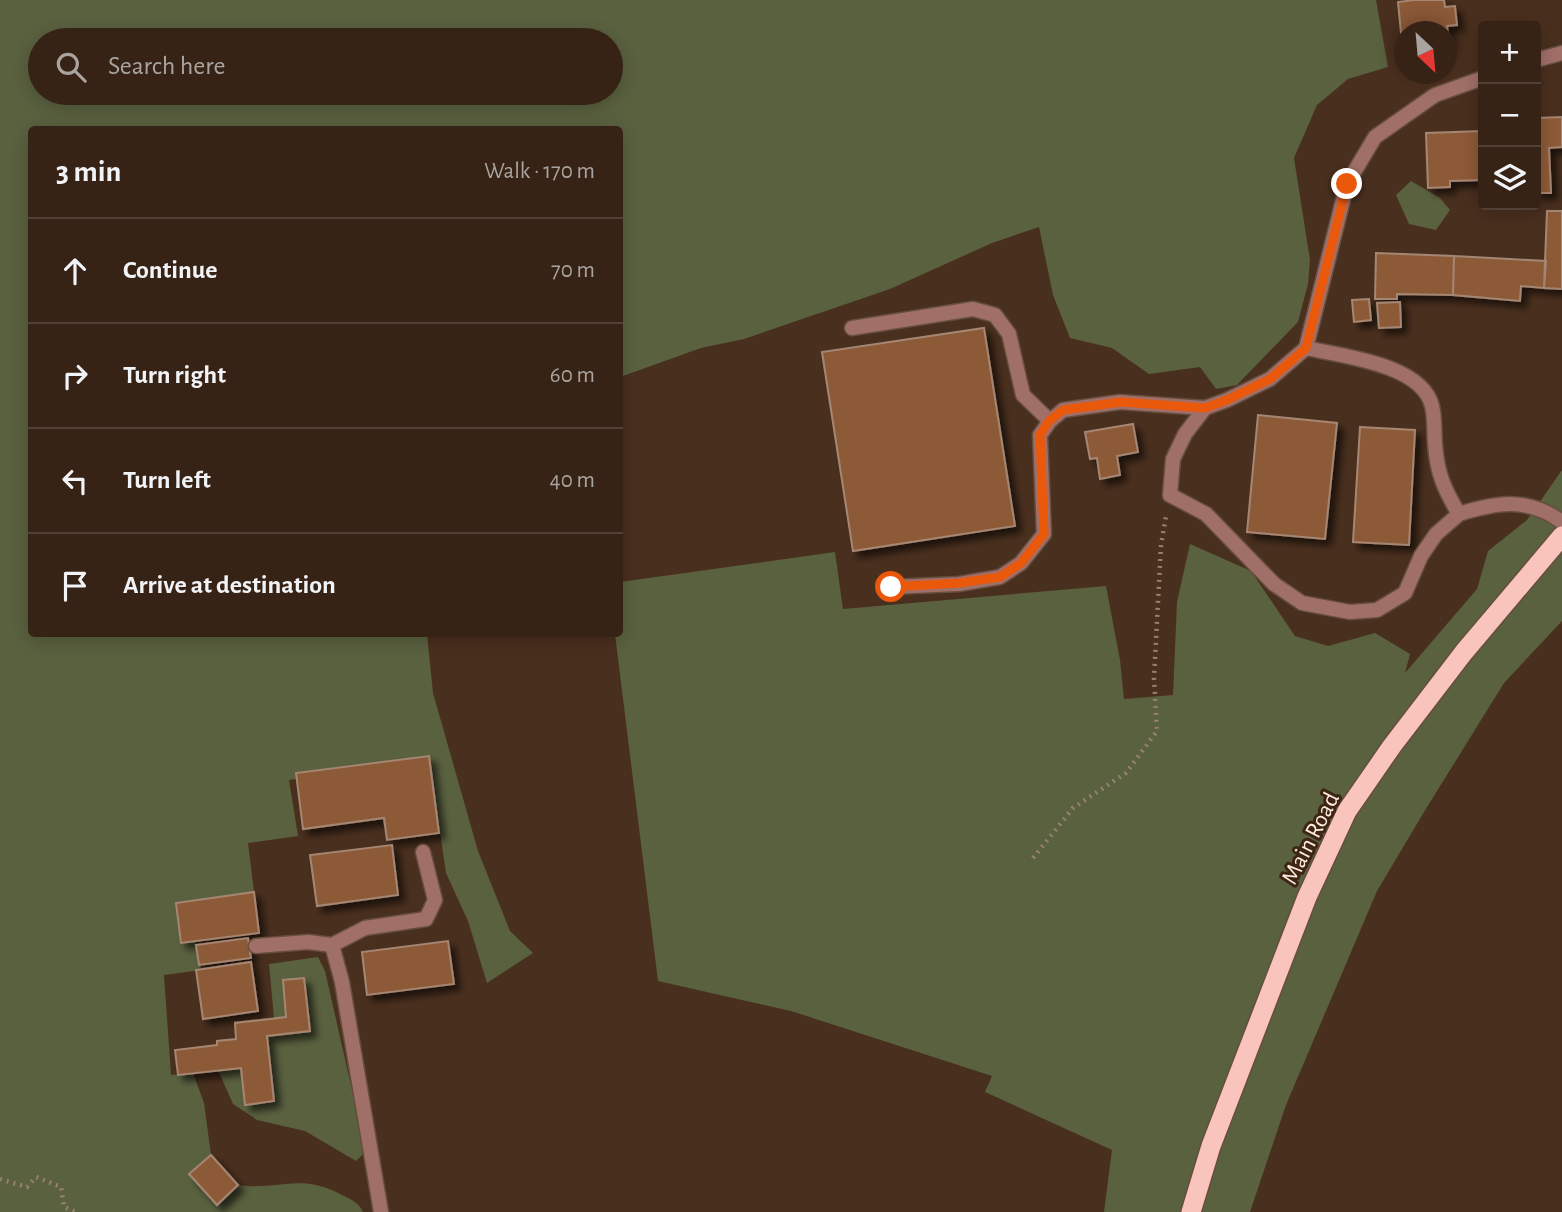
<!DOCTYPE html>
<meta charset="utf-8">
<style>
body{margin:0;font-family:"Alegreya Sans",sans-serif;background:#422f23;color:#f1f3f6}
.controls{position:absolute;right:21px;top:21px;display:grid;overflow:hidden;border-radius:7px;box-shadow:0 4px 18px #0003}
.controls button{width:63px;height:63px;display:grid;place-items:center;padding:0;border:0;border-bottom:2px solid #514035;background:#372316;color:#f1f3f6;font:35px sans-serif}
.compass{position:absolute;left:1394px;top:21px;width:63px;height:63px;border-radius:50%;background:#372316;box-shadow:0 4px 18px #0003;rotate:154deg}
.stop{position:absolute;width:21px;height:21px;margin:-16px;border:5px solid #ea580c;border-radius:50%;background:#fff}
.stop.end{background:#ea580c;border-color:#fff;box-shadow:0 2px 7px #0008}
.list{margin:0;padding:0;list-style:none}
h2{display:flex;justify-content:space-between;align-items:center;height:91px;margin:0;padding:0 28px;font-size:30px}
h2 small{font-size:23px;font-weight:400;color:#aaa4a1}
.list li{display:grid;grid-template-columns:46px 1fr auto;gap:21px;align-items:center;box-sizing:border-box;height:105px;padding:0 28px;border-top:2px solid #514035}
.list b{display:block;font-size:26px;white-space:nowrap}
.list em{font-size:23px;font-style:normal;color:#aaa4a1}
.icon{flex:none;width:38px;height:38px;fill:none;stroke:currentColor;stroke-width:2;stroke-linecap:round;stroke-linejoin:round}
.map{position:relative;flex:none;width:1562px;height:1212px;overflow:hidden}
.search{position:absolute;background:#372316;box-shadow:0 4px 18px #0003;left:28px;top:28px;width:595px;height:77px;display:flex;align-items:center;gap:18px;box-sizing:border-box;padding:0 24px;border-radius:38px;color:#aaa4a1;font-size:26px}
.panel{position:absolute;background:#372316;box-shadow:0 4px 18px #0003;left:28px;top:126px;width:595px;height:511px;border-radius:7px}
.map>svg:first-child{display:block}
.green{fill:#5a613f;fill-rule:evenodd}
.building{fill:#8d5a39;stroke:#a58673;stroke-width:2;filter:url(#shadow)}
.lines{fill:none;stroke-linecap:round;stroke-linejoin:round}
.service-casing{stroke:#664d3e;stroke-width:17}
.trunk-casing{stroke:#664d3e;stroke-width:22}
.path{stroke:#968072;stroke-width:4.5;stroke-dasharray:2 5;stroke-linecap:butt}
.service{stroke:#a06f68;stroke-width:14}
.trunk{stroke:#f9c4bc;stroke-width:19}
.route{stroke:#ea580c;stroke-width:9}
.labels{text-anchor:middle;stroke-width:6;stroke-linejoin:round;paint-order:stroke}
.street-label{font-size:24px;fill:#ffede3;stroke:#3e2514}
</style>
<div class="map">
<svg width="1562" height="1212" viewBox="0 0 1562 1212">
<defs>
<filter id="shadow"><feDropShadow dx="6" dy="6" stdDeviation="3.5" flood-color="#0009"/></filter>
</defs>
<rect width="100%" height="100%" fill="#492f1e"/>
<path class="green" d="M0 0H1376L1388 67 1348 79 1317 105 1294 158 1310 260 1308 284 1298 322 1237 385 1216 389 1200 367 1149 374 1112 348 1070 338 1053 295 1039 227 992 243 890 289 744 339 701 348 620 377V130H32V634H427L433 693 478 851 510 931 533 953 487 983 468 921 446 873 429 756 296 773V779L289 780 298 836 248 843 254 892 176 903 181 943 196 941 201 970 164 975 171 1075 193 1073 204 1103 211 1155 207 1159 204 1191 210 1197 221 1202 238 1185C280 1191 300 1172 342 1195 352 1200 358 1202 363 1212H0ZM40 40H611V93H40Z
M1411 181 1440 198 1450 210 1436 230 1409 224 1396 195Z
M1562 470V621L1504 683 1424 812 1377 891 1286 1105 1250 1212H1104L1112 1150 985 1092 992 1076 791 1011 658 981 615 634H620V582L835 552 843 609 1106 586 1120 660 1124 699 1173 695 1177 602 1190 544 1251 571 1295 636 1328 646 1375 633 1410 654 1405 673 1477 589 1488 551 1527 520Z
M318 957 325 971 360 1125 363 1154 356 1161 305 1131 257 1120 233 1104 218 1070 241 1068 246 1105 274 1101 267 1036 284 1034 304 978 283 981 286 1017 274 1018 269 964Z"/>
<path class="building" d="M1414 0H1444L1445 7 1455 6 1457 25 1447 26 1449 43H1446V32H1404L1401 33 1398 2Z
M1562 117V147L1549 148 1551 193H1536V118Z
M1483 131V180L1450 181V187L1428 188 1426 133Z
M1547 211H1562V289L1544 288Z
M1376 253 1454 256 1453 295 1397 294V299H1375Z
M1454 256 1546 261 1544 288 1521 286 1520 301 1453 295Z
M1369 299 1371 320 1354 322 1352 300Z
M1400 302 1401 327 1379 328 1377 303Z
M984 328 1015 526 853 551 822 352Z
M1258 415 1337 423 1325 539 1247 532Z
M1133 424 1138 452 1117 456 1120 475 1100 479 1097 458 1090 459 1085 432Z
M1360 427 1415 430 1409 545 1353 542Z
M429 756 439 833 387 840 384 818 303 829 296 773Z
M392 845 398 895 317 906 310 855Z
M254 892 259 933 181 943 176 903Z
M248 938 251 958 199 965 196 945Z
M448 941 454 984 367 995 362 952Z
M251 962 258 1011 203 1019 196 970Z
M304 978 310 1031 267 1036 274 1101 245 1105 241 1068 178 1075 175 1050 217 1045V1041L236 1039 235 1023 286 1017 283 980Z
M211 1155 238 1185 217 1205 189 1174Z"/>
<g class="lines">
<g class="service-casing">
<path id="service" d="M1536 60 1562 53
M1483 78 1435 95 1375 137 1347 184 1306 348C1341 356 1422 364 1432 406 1435 417 1434 432 1435 444 1437 473 1444 489 1459 514 1498 502 1528 497 1562 522
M852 328 973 309 995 315 1009 334 1023 395 1050 421
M1306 348 1270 379 1227 400 1205 408 1185 434 1173 459 1170 495 1206 514 1274 584 1302 603 1350 612 1377 610 1405 593 1421 556 1436 534 1459 514
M891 587 959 584 1000 577 1021 563 1044 534 1040 435 1050 421 1063 410 1120 402 1205 408
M332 945 365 928 426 919 435 900 423 852
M256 946 308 942 332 945 342 982 381 1212"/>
</g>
<g class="trunk-casing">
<path id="trunk" d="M1191 1212 1211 1146 1307 897 1347 811 1392 746 1464 652 1562 536"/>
</g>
<path class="path" d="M1033 858 1073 808 1126 773 1157 731 1154 678 1161 545 1166 516
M0 1179 27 1187 36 1177 61 1187 64 1207 76 1212"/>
<use href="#service" class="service"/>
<use href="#trunk" class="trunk"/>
</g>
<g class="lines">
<path class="route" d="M891 587 959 583 1000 577 1021 563 1044 534 1040 435 1049 421 1063 410 1121 402 1205 408 1227 400 1270 379 1306 348 1347 184"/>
</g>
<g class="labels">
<g class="street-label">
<text transform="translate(1310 838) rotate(-63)" y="8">Main Road</text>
</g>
</g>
</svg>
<div class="controls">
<button>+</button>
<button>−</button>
<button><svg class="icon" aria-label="layers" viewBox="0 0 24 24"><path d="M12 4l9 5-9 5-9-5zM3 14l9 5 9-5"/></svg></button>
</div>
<svg class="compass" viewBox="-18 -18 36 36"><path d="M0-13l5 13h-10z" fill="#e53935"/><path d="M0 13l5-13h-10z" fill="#aaa4a1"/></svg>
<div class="stop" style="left:891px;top:587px"></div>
<div class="stop end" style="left:1347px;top:184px"></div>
<div class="search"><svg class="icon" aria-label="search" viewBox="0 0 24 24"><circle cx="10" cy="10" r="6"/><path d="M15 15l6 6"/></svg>Search here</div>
<section class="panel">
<h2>3 min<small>Walk · 170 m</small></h2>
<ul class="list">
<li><svg class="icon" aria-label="ahead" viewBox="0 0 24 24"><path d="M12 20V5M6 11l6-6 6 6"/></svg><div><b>Continue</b></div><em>70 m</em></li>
<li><svg class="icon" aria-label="right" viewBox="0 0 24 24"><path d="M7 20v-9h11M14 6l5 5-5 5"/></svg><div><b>Turn right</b></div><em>60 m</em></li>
<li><svg class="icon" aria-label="left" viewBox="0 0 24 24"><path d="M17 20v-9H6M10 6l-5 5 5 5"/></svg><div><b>Turn left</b></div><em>40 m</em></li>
<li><svg class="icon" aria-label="arrive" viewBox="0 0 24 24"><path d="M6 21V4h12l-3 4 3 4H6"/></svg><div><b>Arrive at destination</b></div></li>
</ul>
</section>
</div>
